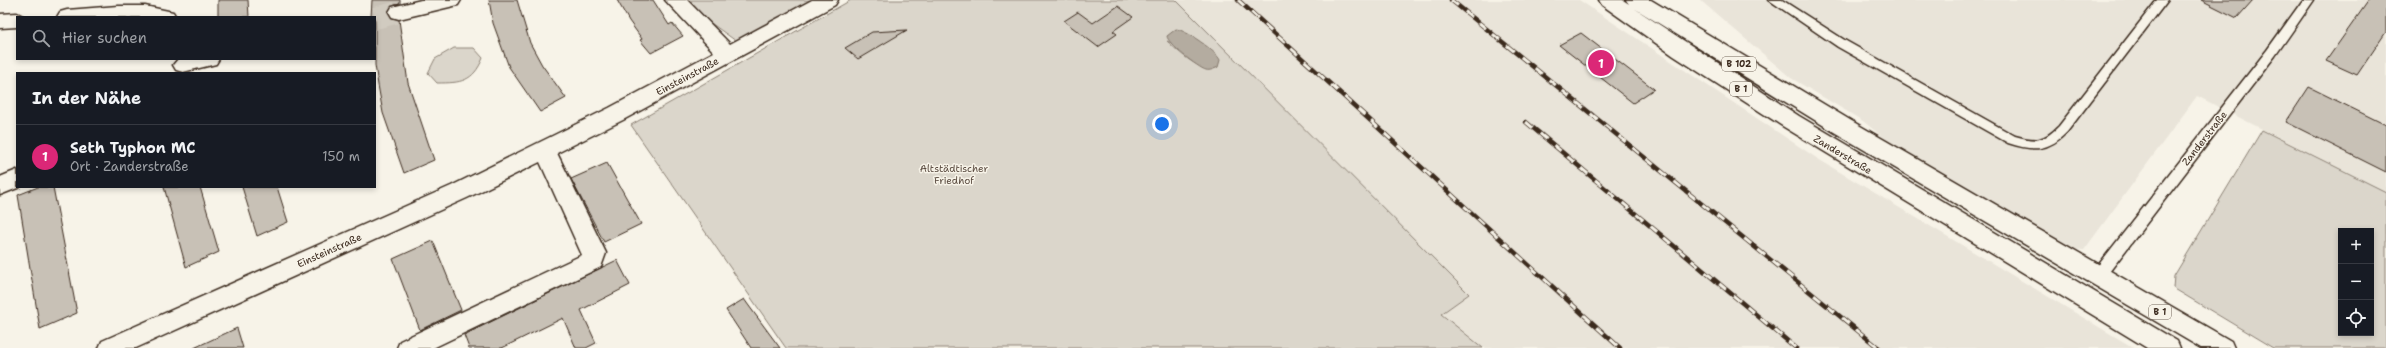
<!DOCTYPE html>
<html lang="de">
<meta charset="utf-8">
<style>
body{margin:0;font-family:"Shantell Sans",sans-serif;background:#20242c;color:#f1f3f6}
.controls{position:absolute;right:12px;bottom:12px;display:grid;overflow:hidden;border-radius:0px;box-shadow:0 2px 6px #0003}
.controls button{width:36px;height:36px;display:grid;place-items:center;padding:0;border:0;border-bottom:1px solid #363941;background:#171b24;color:#f1f3f6;font:20px sans-serif}
.you{position:absolute;left:1162px;top:124px;width:14px;height:14px;margin:-10px;border:3px solid #fff;border-radius:50%;background:#1a73e8;box-shadow:0 0 0 6px #1a73e833}
.badge{display:grid;place-items:center;width:26px;height:26px;border-radius:50%;background:#db2777;color:#fff;font-size:13px;font-weight:700}
.pin{position:absolute;translate:-50% -50%;border:2px solid #fff;box-shadow:0 1px 4px #0006}
.list{margin:0;padding:0;list-style:none}
h2{display:flex;justify-content:space-between;align-items:center;height:52px;margin:0;padding:0 16px;font-size:17px}
h2 small{font-size:13px;font-weight:400;color:#9ea1a6}
.list li{display:grid;grid-template-columns:26px 1fr auto;gap:12px;align-items:center;box-sizing:border-box;height:64px;padding:0 16px;border-top:1px solid #363941}
.list b{display:block;font-size:15px;white-space:nowrap}
.list p{margin:0;font-size:13px;white-space:nowrap;color:#9ea1a6}
.list em{font-size:13px;font-style:normal;color:#9ea1a6}
.icon{flex:none;width:22px;height:22px;fill:none;stroke:currentColor;stroke-width:2;stroke-linecap:round;stroke-linejoin:round}
.map{position:relative;flex:none;width:2386px;height:348px;overflow:hidden}
.search{position:absolute;background:#171b24;box-shadow:0 2px 6px #0003;left:16px;top:16px;width:360px;height:44px;display:flex;align-items:center;gap:10px;box-sizing:border-box;padding:0 14px;border-radius:0px;color:#9ea1a6;font-size:15px}
.panel{position:absolute;background:#171b24;box-shadow:0 2px 6px #0003;left:16px;top:72px;width:360px;height:116px;border-radius:0px}
.map>svg:first-child{display:block}
.built{fill:#e9e4d9}
.green{fill:#dbd6cb;stroke:#8b8074;fill-rule:evenodd}
.water{fill:#b4aca0;stroke:#84786c}
.building{fill:#c8c1b6;stroke:#3b2a1e}
.lines{fill:none;stroke-linecap:round;stroke-linejoin:round}
.minor-tunnel{stroke:#d1cbc0;stroke-width:22;stroke-dasharray:22 11;stroke-linecap:butt}
.service-casing{stroke:#3b2a1e;stroke-width:3}
.minor-casing{stroke:#3b2a1e;stroke-width:3}
.primary-casing{stroke:#3b2a1e;stroke-width:3}
.service{fill:#f7f3e8;fill-rule:evenodd}
.minor{fill:#f7f3e8;fill-rule:evenodd}
.primary{fill:#f7f3e8;fill-rule:evenodd}
.rail-casing{stroke:#3b2a1e;stroke-width:4.5}
.rail{stroke:#f7f3e8;stroke-width:3;stroke-dasharray:9;stroke-linecap:butt}
.labels{text-anchor:middle;stroke-width:3;stroke-linejoin:round;paint-order:stroke}
.shield{fill:#f7f3e8;stroke:#73665b;stroke-width:1}
.shield-label{font-size:9px;font-weight:bold;fill:#3b2a1e}
.street-label{font-size:10px;fill:#3b2a1e;stroke:#f7f3e8}
.park-label{font-size:10px;fill:#5b4c41;stroke:#f7f3e8}
</style>
<div class="map">
<svg width="2386" height="348" viewBox="0 0 2386 348">
<rect width="100%" height="100%" fill="#f7f3e8"/>
<filter id="ink" filterUnits="userSpaceOnUse"><feTurbulence type="fractalNoise" baseFrequency=".025" numOctaves="2"/><feDisplacementMap in="SourceGraphic" scale="8" xChannelSelector="R" yChannelSelector="G"/><feConvolveMatrix kernelMatrix="1 2 1 2 8 2 1 2 1" color-interpolation-filters="sRGB"/></filter>
<g filter="url(#ink)">
<path class="built" d="M1176 0H1579L1818 159 2134 348H1483L1440 314 1468 294Z
M1700 0H2386V192L2197 96 2084 250 2071 249 1901 152 1863 121 1791 78Z"/>
<path class="green" d="M684 0H813L736 41 687 6Z
M851 0H1176L1469 294 1441 314 1483 348H786L631 125ZM1167 41 1218 67C1202 75 1179 52 1167 41Z
M454 48H474L483 58C473 82 461 83 437 83L428 73 435 59Z
M2262 130 2386 192V348H2273L2173 288 2174 276ZM2341 231H2371V333H2341Z"/>
<path class="water" d="M1176 29C1186 30 1216 51 1220 60L1218 67C1214 69 1210 71 1206 70 1198 68 1167 43 1167 36Z"/>
<path class="building" d="M218 0H248L249 17H218Z
M372 0H400V4L391 6 388 13 392 18 399 20 408 83 434 160 404 173 383 113 378 85 375 65V17H371Z
M489 0H517L530 43 542 65 566 98 540 112 509 67 493 23Z
M617 0H653L669 25 672 23 683 36 651 53 640 40 642 39 629 21Z
M2201 0H2253L2237 18Z
M2369 0H2386V32L2357 75 2326 61Z
M1118 6 1133 17 1113 31 1117 34 1098 47 1064 21 1078 12 1093 23Z
M907 30 858 59 845 48 872 32Z
M1581 33 1654 89 1633 103 1559 45Z
M2309 87 2386 125V172L2286 122Z
M607 163 641 224 604 242 571 179Z
M38 187H53L77 313 40 329 18 195Z
M164 187H200L219 252 186 267Z
M242 187H277L288 222 257 236Z
M433 241 461 310 420 330 393 259Z
M617 260 630 285 581 310 596 343 586 348H576L563 318 502 348H469L464 335Z
M744 299 749 306 780 348H751L726 310Z
M237 328 243 348H194Z"/>
<g class="lines">
<path class="minor-tunnel" d="M375 18 399 12"/>
<g class="service-casing">
<path id="service" d="M1769 0H1782L1846 41 2015 136C2036 142 2043 142 2059 126L2157 0H2168L2067 132C2048 152 2033 151 2008 143L1838 47Z
M2303 0H2314L2275 56 2103 280 2098 281 2093 280 2092 276 2093 272 2267 50Z"/>
</g>
<g class="minor-casing">
<path id="minor" d="M421 0H461L458 5 399 19 392 17 389 12 392 7Z
M665 0H687L730 44 812 0H838L835 5 623 120 557 153 606 253 601 267 433 348H397L400 341 582 255 540 162 467 198 136 348H99L102 341 451 186 609 108 714 52Z
M118 6H145L173 12 176 17H57L60 12 67 10Z
M17 13 25 17H17V27L0 28V14Z
M178 59H219L216 64 183 72 176 70 173 65Z
M17 170V187H20L0 195V177Z"/>
</g>
<g class="primary-casing">
<path id="primary" d="M1599 0H1623L1629 4 1626 0H1651L1850 120 2231 341 2234 348H2201L1834 132 1634 8 1799 116 2177 341 2180 348H2147L1784 127 1674 56 1602 5Z"/>
</g>
<use href="#service" class="service"/>
<use href="#minor" class="minor"/>
<use href="#primary" class="primary"/>
<g class="rail-casing">
<path id="rail" d="M1238 0 1620 348
M1451 0 1879 348
M1526 122 1796 348"/>
</g>
<use href="#rail" class="rail"/>
</g>
</g>
<g class="labels">
<g class="shield">
<rect x="1722" y="57" width="34" height="14" rx="3"/>
<rect x="1730" y="82" width="22" height="14" rx="3"/>
<rect x="2149" y="305" width="22" height="14" rx="3"/>
</g>
<g class="shield-label">
<text x="1739" y="67">B 102</text>
<text x="1741" y="92">B 1</text>
<text x="2160" y="315">B 1</text>
</g>
<g class="street-label">
<text transform="translate(687 76) rotate(-28)" y="4">Einsteinstraße</text>
<text transform="translate(2204 138) rotate(-52)" y="4">Zanderstraße</text>
<text transform="translate(1843 154) rotate(31)" y="4">Zanderstraße</text>
<text transform="translate(329 250) rotate(-24)" y="4">Einsteinstraße</text>
</g>
<g class="park-label">
<text x="954" y="172">Altstädtischer<tspan x="954" dy="12">Friedhof</tspan></text>
</g>
</g>
</svg>
<div class="controls">
<button>+</button>
<button>−</button>
<button><svg class="icon" aria-label="locate" viewBox="0 0 24 24"><circle cx="12" cy="12" r="6"/><path d="M12 2v4M12 18v4M2 12h4M18 12h4"/></svg></button>
</div>
<div class="you"></div>
<div class="pin badge" style="left:1601px;top:63px">1</div>
<div class="search"><svg class="icon" aria-label="search" viewBox="0 0 24 24"><circle cx="10" cy="10" r="6"/><path d="M15 15l6 6"/></svg>Hier suchen</div>
<section class="panel">
<h2>In der Nähe<small></small></h2>
<ul class="list">
<li><span class="badge">1</span><div><b>Seth Typhon MC</b><p>Ort · Zanderstraße</p></div><em>150 m</em></li>
</ul>
</section>
</div>
